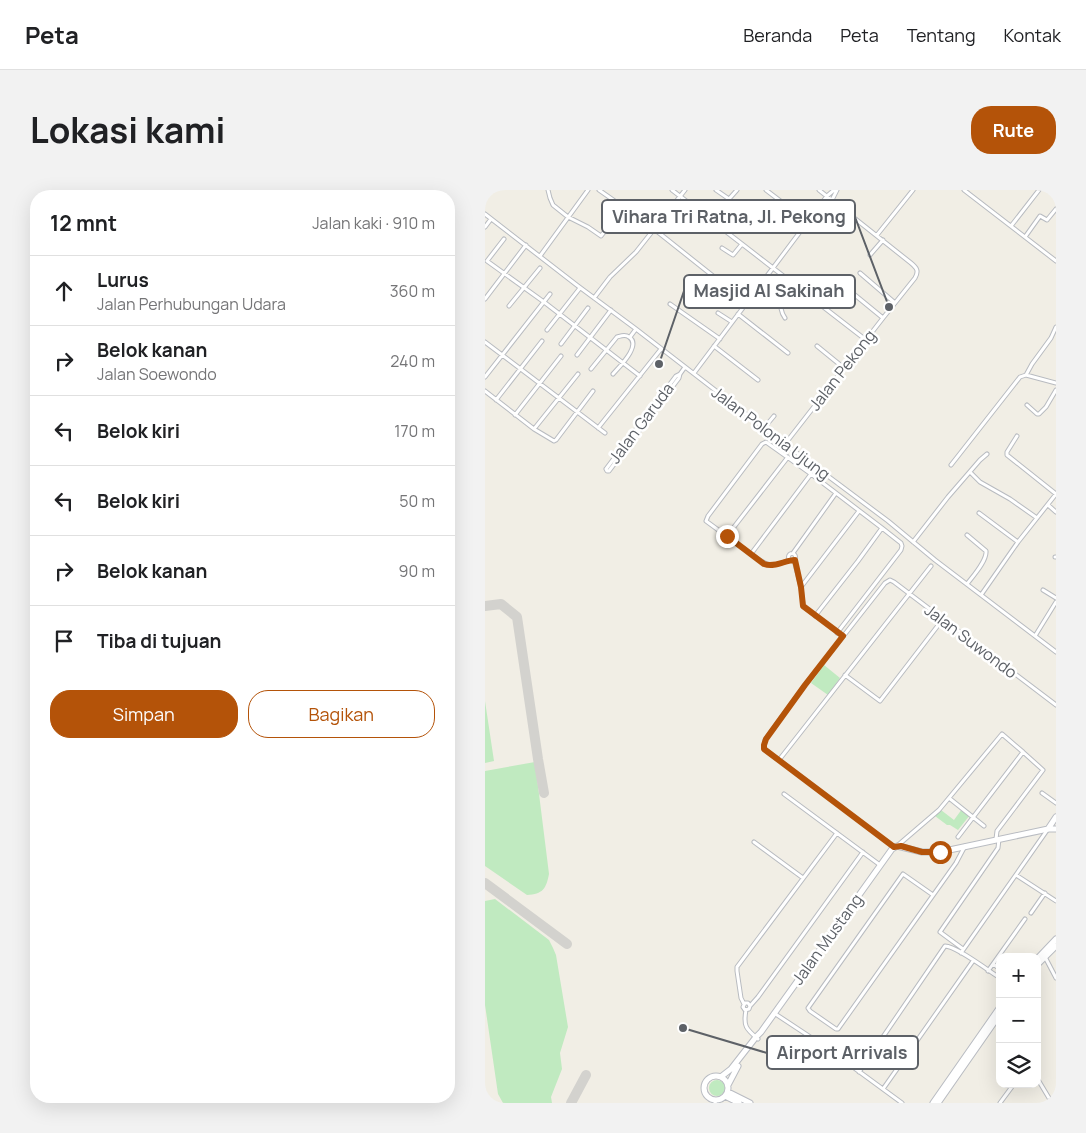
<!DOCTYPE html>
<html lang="id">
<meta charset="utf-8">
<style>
body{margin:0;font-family:Manrope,sans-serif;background:#f2f2f2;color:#202124}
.controls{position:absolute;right:15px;bottom:15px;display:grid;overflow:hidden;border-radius:10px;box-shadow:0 5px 20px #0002}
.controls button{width:45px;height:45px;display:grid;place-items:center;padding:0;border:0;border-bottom:1px solid #e0e0e0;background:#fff;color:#202124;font:25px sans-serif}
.stop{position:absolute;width:15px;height:15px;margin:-11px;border:4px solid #b45309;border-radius:50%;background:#fff}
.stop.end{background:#b45309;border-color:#fff;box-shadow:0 1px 5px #0008}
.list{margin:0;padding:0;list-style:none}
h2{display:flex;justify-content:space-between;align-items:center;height:65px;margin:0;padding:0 20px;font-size:21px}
h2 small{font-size:16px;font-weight:400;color:#757577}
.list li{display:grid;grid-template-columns:32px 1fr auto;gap:15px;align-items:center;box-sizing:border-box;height:70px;padding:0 20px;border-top:1px solid #e0e0e0}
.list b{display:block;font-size:19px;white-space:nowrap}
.list p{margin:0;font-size:16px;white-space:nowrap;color:#757577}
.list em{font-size:16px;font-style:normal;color:#757577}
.actions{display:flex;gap:10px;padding:15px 20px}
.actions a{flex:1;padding:11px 0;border:1px solid #b45309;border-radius:20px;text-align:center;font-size:18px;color:#b45309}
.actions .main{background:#b45309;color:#fff}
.icon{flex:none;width:28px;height:28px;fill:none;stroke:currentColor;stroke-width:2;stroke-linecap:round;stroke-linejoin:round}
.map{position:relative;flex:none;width:571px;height:913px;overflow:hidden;border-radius:20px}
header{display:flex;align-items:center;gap:30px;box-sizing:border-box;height:70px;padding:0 25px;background:#fff;border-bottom:1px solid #e0e0e0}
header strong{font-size:24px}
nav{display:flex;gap:28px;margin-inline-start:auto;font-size:18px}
.intro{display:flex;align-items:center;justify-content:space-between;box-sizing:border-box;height:120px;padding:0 30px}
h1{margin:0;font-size:35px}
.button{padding:12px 22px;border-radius:20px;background:#b45309;color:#fff;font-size:18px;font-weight:700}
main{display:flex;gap:30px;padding:0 30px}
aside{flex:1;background:#fff;border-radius:20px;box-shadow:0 5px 20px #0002}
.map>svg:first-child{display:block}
.green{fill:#c0eac0}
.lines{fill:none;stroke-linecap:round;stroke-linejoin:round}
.taxiway{stroke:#d3d2ce;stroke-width:10}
.street-casing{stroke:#b8bbc0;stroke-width:5}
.secondary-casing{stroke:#b9bcc2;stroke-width:7}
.street{stroke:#fff;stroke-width:3}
.secondary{stroke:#fff;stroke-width:5}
.route{stroke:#b45309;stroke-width:6}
.labels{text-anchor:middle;stroke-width:5;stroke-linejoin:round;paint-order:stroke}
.street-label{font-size:16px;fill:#5d6167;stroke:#fff}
.leader{fill:none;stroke:#5d6167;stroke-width:2}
.callout-dot{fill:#5d6167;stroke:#fff;stroke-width:2}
.callout{fill:#fff;stroke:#5d6167;stroke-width:2}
.callout-label{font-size:18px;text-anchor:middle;font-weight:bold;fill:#5d6167}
</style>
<header>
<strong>Peta</strong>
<nav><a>Beranda</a><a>Peta</a><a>Tentang</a><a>Kontak</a></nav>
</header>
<div class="intro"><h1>Lokasi kami</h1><a class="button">Rute</a></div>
<main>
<aside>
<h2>12 mnt<small>Jalan kaki · 910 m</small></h2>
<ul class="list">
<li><svg class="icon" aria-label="ahead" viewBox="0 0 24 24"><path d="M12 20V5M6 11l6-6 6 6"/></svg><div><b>Lurus</b><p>Jalan Perhubungan Udara</p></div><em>360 m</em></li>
<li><svg class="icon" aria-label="right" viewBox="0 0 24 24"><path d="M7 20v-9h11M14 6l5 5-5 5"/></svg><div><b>Belok kanan</b><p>Jalan Soewondo</p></div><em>240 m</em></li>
<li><svg class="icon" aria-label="left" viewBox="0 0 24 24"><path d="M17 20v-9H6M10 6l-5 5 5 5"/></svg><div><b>Belok kiri</b></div><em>170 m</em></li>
<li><svg class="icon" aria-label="left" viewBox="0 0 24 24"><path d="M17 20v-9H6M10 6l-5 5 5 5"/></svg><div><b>Belok kiri</b></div><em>50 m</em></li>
<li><svg class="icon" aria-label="right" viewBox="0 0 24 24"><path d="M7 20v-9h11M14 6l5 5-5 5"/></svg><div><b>Belok kanan</b></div><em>90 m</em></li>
<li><svg class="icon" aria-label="arrive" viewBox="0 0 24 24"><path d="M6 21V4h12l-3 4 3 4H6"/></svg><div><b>Tiba di tujuan</b></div></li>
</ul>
<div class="actions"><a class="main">Simpan</a><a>Bagikan</a></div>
</aside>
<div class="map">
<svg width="571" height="913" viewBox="0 0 571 913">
<rect width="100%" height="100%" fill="#f1eee5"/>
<path class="green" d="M339 475 355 488 343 505 326 493Z
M0 511 9 571 0 573Z
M50 572 64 684C61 699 58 704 42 705L0 676V581Z
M477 619 485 625 473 640 465 635H462L450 626 456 620 469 630Z
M10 709 64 750 68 758 71 765 83 837 75 863 77 879 66 907 67 913H18L13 904 0 815V711Z
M224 898a8 8 0 1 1 16 0a8 8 0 1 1-16 0Z"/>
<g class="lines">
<path class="taxiway" d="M0 416 16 414 32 427 53 569 59 603
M0 693 82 754
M86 913 101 885"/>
<g class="street-casing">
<path id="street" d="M63 0 65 8 68 15 83 27 103 37 116 46 136 21
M114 0 134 14
M187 0 257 54 381 150
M231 0 244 9 252 0
M281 0 323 32
M479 0 571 71
M347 10 352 0
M0 24 93 96 151 139 300 254 403 331 450 370 571 462
M526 36 554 0
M0 37 6 29
M169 39 262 113
M392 45 428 0
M540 47 555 26 562 30 571 19
M19 49 2 71 59 112 155 186
M237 58 248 65 257 54
M385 65 398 50
M55 66 103 0
M375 83 410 113
M256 89 271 99
M274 95C280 100 291 105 294 112 297 118 295 121 300 128
M365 101 398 128
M109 108 125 87 151 62 200 0
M0 109 41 55
M185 114 235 149
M305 114 316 100
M24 116 55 78
M233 123 247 132
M253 124 303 163
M62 140 95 98
M145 147 151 139
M0 152 120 243
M76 154 103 118
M229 156 273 190
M332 156 359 178
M92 165 126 120
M106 179 132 147C136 146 140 144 144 147 157 155 134 177 128 184
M209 183 342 6 349 0
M541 185 571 193
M0 187 65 104
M0 201 49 239 69 251 71 250 108 201
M11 210 57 151
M542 215 552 224H554L561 217 571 200
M30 225 76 166
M113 238 176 159
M279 238 289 226
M49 239 93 184
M532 246 522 262V265L571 304
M300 254 398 128 430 88C434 81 432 78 426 73L334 0
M466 275 535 187 541 185 547 174 566 148 571 137
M121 279 122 281H124L194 188 195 184 200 177
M121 279 191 186 195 184
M485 282 495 292 525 309 552 328
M326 284 266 364 221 331 223 326 277 254 281 252 326 284 397 338
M563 315 571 322
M494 323 533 352
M482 345 501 361C502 371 488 386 482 394
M242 346 303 267
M428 352 463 307 495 270 502 264
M308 363 351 303
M303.5 367a3.5 3.5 0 1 1 7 0a3.5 3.5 0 1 1-7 0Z
M266 364C284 377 284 378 305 370
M570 367H571
M309 370 316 397 318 414 319 417 358 446
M316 397 374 321
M558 400 571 408
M496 405 533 352 571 304
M330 426 373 371 397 338 416 353 417 356 416 360 352 443
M550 446 571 412
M360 485 395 511 458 429
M294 570 446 376
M557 603 571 613
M299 604 395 675
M464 608 499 636
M473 647 538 562
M269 652 318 688
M412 656 454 620 517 544 538 562 558 580 512 641 511 649
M409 657 282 561 279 559 280 550 320 495 400 393 405 390 409 392 571 515
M531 685 571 711
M448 705 418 684 323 818 325 821 351 839H353L471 673 480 656
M546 723 560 703
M478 759 455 742 513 658 514 649
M476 763 563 639
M560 767 571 788
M508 774 515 779
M503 781 540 729
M259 814 256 808 252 781V777L352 643
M265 816 263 813H260L258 817 260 820 264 819 265 816 273 807 378 662
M261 820C258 836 261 839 273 849
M289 823 342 858 417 913
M342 858 346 849
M374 882 460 756C471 756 504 781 515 788
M552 888 567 913
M398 899 488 771
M230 913 231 910
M515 913 529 894"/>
</g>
<g class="secondary-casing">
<path id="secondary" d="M563 639 571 627
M552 769 571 749
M552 775 571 756
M219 898a12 12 0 1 1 24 0a12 12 0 1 1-24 0Z
M237 886 246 879 271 847 276 842 407 659 412 656 416 657 437 662H455L563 639H571
M243 895 253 876
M243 902 265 913
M240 906 254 913
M448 913 515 817
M453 913 515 824"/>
</g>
<use href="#street" class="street"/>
<use href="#secondary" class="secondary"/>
</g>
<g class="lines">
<path class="route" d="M242 346 279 374C290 378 300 370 310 370L316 397 318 416 358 446 320 495 281 549 279 555V559L409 657 416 656 437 662H455"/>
</g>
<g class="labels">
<g class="street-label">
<text transform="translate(357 180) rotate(-52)" y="6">Jalan Pekong</text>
<text transform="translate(156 233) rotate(-53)" y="6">Jalan Garuda</text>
<text transform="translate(286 243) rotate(37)" y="6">Jalan Polonia Ujung</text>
<text transform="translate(486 451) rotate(37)" y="6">Jalan Suwondo</text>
<text transform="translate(342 749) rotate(-54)" y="6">Jalan Mustang</text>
</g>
</g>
<path class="leader" d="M404 117L370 27M174 174L199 101M198 838L282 863"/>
<g class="callout-dot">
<circle cx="404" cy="117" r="5"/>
<circle cx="174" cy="174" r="5"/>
<circle cx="198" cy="838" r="5"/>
</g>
<g class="callout">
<rect x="117" y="10" width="253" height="33" rx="5"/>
<rect x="199" y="85" width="171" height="33" rx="5"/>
<rect x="282" y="846" width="151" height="33" rx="5"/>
</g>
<g class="callout-label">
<text x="244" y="33">Vihara Tri Ratna, Jl. Pekong</text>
<text x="284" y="107">Masjid Al Sakinah</text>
<text x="357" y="869">Airport Arrivals</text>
</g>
</svg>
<div class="controls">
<button>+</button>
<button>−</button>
<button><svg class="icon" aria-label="layers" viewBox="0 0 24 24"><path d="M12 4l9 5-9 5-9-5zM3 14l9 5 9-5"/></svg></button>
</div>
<div class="stop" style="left:455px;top:662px"></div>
<div class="stop end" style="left:242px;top:346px"></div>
</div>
</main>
